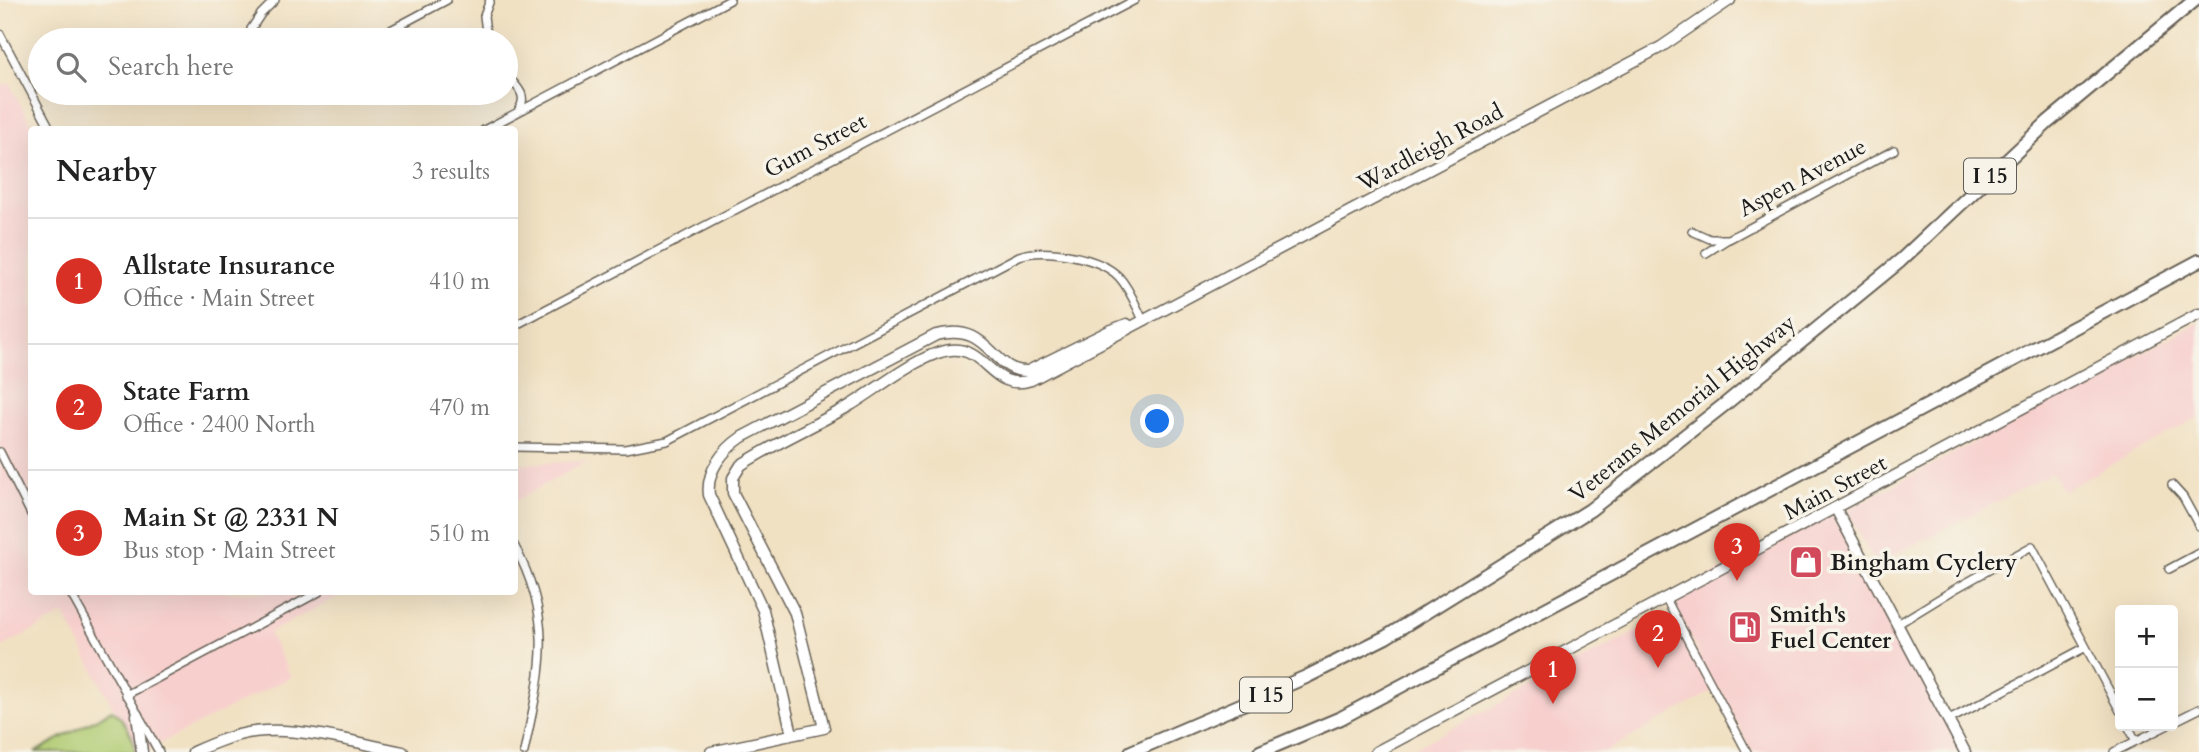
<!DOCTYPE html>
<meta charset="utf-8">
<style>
body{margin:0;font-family:Cardo,serif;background:#f2f2f2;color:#222}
.controls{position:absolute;right:21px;bottom:21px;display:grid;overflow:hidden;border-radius:7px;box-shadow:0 7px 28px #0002}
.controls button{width:63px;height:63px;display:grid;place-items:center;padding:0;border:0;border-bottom:2px solid #e0e0e0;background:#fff;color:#222;font:35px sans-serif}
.you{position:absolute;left:1158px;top:422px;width:24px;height:24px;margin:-18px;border:5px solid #fff;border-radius:50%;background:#1a73e8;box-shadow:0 0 0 10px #1a73e833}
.badge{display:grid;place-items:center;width:46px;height:46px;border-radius:50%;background:#d93025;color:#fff;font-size:23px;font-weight:700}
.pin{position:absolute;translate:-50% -58px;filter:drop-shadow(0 2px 4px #0008)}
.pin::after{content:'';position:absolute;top:37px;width:24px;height:21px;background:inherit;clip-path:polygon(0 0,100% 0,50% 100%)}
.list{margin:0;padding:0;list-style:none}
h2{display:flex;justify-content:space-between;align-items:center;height:91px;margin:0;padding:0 28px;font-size:30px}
h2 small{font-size:23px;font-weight:400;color:#767676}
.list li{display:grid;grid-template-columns:46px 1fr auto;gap:21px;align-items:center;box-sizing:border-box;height:126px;padding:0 28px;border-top:2px solid #e0e0e0}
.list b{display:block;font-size:26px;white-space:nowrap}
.list p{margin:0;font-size:23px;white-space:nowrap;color:#767676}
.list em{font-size:23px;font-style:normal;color:#767676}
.icon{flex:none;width:38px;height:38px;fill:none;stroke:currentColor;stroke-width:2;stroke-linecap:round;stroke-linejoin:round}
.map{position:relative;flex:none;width:2199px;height:752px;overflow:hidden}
.search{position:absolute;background:#fff;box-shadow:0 7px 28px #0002;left:28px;top:28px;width:490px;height:77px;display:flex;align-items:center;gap:18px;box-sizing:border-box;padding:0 24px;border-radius:38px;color:#767676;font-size:26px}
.panel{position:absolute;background:#fff;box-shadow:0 7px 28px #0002;left:28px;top:126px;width:490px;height:469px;border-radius:7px}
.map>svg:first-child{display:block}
.built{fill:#f7d0ce}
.green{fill:#b0cb72;stroke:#667447;stroke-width:2}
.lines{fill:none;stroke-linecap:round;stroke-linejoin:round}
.street-casing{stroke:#676156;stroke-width:10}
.secondary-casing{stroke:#676156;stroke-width:13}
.highway-casing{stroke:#676156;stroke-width:16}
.street{stroke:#fff;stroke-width:7}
.secondary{stroke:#fff;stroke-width:10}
.highway{stroke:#fff;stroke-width:12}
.labels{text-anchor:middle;stroke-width:7;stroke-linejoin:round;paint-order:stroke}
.shield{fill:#f7f3e8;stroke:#5e5c59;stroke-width:2}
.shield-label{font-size:21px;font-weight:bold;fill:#1c1c1c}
.street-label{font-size:23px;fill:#1c1c1c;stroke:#f7f3e8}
.poi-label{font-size:23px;font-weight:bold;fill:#1c1c1c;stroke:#f7f3e8;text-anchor:start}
</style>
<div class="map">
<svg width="2199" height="752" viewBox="0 0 2199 752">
<rect width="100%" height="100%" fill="#f7f3e8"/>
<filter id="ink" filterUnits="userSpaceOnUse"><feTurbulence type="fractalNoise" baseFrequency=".0143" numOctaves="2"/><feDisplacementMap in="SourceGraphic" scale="14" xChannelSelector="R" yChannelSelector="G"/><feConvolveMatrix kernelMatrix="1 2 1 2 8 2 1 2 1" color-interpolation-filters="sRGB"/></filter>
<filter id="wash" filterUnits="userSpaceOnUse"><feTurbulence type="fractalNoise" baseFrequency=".00686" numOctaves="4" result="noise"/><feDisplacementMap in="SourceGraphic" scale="28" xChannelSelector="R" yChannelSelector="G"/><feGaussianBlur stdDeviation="1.57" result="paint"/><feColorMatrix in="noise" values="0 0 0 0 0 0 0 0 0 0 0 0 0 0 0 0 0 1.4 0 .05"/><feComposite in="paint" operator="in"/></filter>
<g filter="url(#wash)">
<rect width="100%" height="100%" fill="#f1e1c3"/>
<path class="built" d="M9 83 34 129 32 130V592H346L269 633 291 677 143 752H137L64 614 0 648V87Z
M2199 322V417L2063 491 2052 473 1875 565 1847 510Z
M588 461 515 501V464Z
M1835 509 1962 752H1752L1718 688 1605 752H1407L1670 614 1702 659 1670 598Z"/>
<path class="green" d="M112 710C123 717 135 737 135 752H35Z"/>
</g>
<g filter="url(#ink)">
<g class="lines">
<g class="street-casing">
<path id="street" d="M0 34 51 130
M254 40 251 29 261 14 275 0
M372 40 447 0
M487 40 484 16 490 0
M506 74C515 85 529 95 519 109
M484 130 730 0
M1692 231 1710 239H1729L1894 150
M1706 253 1728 239
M514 326 1135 0
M514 447 625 449 667 441 1019 256C1044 247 1100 257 1119 277 1130 289 1136 306 1143 320
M0 452 32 516
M2172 485 2183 497 2199 526
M514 545C556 623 541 671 524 752
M2169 569 2199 553
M70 592 159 752
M1666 599 1747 752
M1898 624 1955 589 2032 546 2120 711
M126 695 319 592
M1949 720 2086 647
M2173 722 2199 709
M2128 726 2136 741
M2114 752 2166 726"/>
</g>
<g class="secondary-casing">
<path id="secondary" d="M1836 509 1965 752
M137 715 142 752
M792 734 763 610 709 495C706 471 723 450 742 437L936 335C992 321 990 373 1028 371L1109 331 1127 324
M193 752C216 742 239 732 265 731 310 729 358 743 403 752
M711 752 824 728 795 613 733 493V478L741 465C775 443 814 426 849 406 875 391 922 352 951 350 987 347 992 393 1031 380L1661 47 1730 0
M1376 752 2199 314"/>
</g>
<g class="highway-casing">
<path id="highway" d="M1131 752 1306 677 1386 637 1590 510 1724 405 1900 261 2048 122 2195 0
M1260 752 1341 718 2199 261"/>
</g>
<use href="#street" class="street"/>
<use href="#secondary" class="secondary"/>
<use href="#highway" class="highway"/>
</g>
</g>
<defs>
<g id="shop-square" transform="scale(1.75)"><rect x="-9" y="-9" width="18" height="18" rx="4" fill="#d1495b" stroke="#f7f3e8"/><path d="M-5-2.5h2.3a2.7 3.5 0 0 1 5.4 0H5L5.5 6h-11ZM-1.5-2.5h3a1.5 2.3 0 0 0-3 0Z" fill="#fff"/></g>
<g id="fuel-square" transform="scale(1.75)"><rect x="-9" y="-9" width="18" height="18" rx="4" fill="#d1495b" stroke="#f7f3e8"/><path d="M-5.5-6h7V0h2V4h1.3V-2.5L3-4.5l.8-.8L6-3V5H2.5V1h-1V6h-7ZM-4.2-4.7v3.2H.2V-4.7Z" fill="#fff"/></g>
</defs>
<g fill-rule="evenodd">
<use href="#shop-square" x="1806" y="562"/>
<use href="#fuel-square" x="1745" y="627"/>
</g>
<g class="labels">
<g class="shield">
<rect x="1964" y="158.5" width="52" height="35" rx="5"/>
<rect x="1240" y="677.5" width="52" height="35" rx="5"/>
</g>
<g class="shield-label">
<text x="1990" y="183">I 15</text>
<text x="1266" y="702">I 15</text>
</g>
<g class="street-label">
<text transform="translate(815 145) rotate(-28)" y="8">Gum Street</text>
<text transform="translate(1430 147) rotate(-28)" y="8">Wardleigh Road</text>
<text transform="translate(1802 177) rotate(-28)" y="8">Aspen Avenue</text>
<text transform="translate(1682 408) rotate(-39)" y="8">Veterans Memorial Highway</text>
<text transform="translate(1835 487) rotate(-28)" y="8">Main Street</text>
</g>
<g class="poi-label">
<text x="1830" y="570">Bingham Cyclery</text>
<text x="1770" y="622">Smith's<tspan x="1770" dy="26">Fuel Center</tspan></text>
</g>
</g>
</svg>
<div class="controls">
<button>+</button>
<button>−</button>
</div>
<div class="you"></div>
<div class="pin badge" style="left:1553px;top:704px">1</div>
<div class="pin badge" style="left:1658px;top:668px">2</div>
<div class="pin badge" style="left:1737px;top:581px">3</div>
<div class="search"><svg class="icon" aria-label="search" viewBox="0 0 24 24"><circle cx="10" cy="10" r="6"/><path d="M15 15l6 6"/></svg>Search here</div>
<section class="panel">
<h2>Nearby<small>3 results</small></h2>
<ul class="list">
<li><span class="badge">1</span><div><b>Allstate Insurance</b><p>Office · Main Street</p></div><em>410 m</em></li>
<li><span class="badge">2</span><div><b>State Farm</b><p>Office · 2400 North</p></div><em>470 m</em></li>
<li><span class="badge">3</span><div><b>Main St @ 2331 N</b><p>Bus stop · Main Street</p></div><em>510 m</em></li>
</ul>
</section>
</div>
